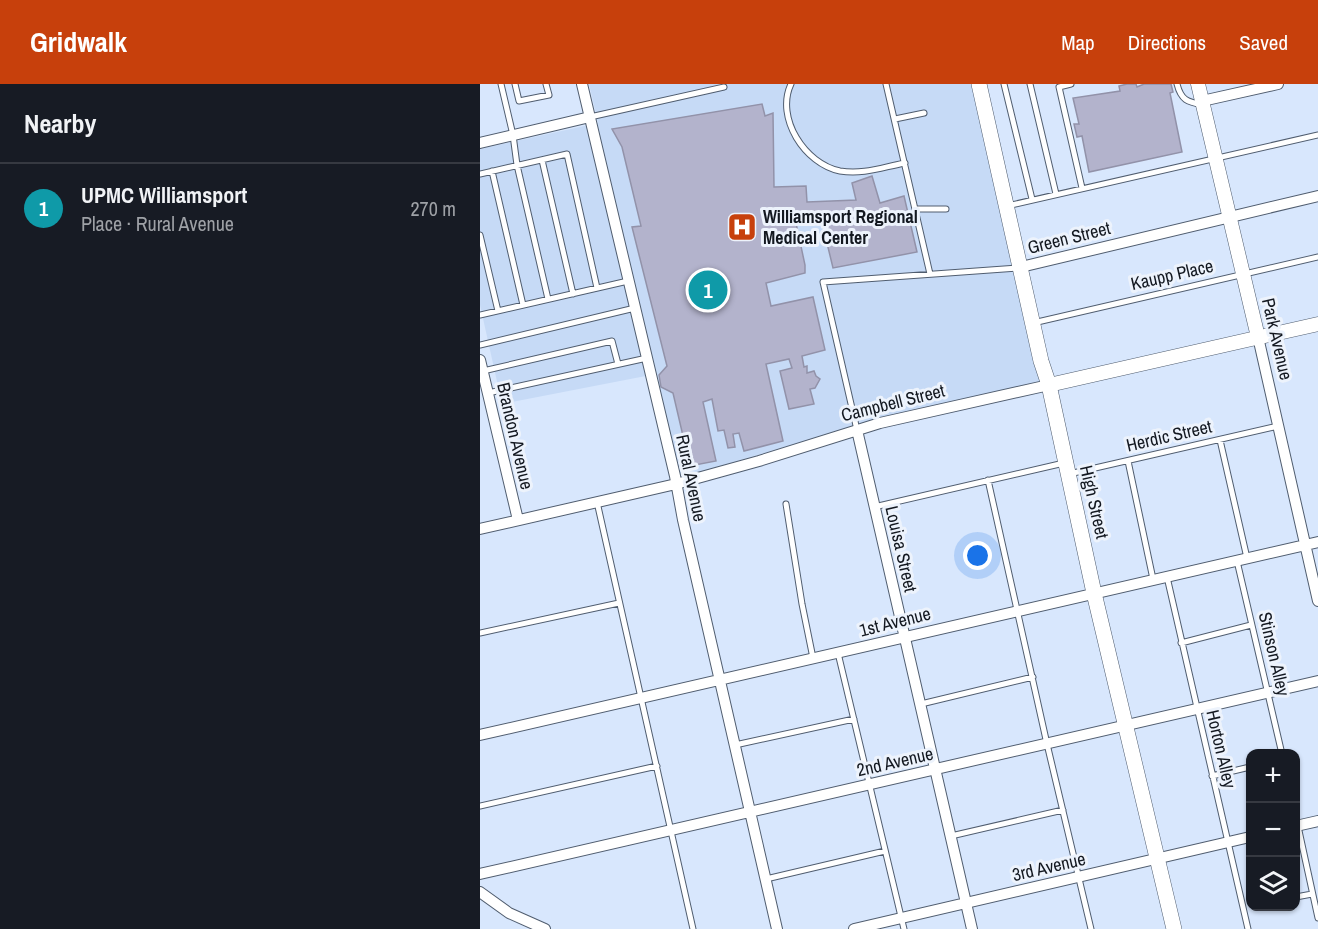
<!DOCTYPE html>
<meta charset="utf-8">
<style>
body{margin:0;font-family:"Archivo Narrow",sans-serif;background:#20242c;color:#f1f3f6}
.controls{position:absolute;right:18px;bottom:18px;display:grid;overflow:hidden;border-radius:12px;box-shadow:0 2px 4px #0004}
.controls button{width:54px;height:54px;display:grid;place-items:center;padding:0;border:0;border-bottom:2px solid #363941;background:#171b24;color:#f1f3f6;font:30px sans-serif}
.you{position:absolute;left:498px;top:472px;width:21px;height:21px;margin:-15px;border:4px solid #fff;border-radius:50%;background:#1a73e8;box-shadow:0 0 0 9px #1a73e833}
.badge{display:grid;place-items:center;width:39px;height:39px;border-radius:50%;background:#c7400c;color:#fff;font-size:20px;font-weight:700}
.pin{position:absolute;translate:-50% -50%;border:3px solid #fff;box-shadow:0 2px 6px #0006}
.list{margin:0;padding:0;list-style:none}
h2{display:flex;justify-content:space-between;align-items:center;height:78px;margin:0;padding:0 24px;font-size:26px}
h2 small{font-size:20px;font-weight:400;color:#9ea1a6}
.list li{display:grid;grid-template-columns:39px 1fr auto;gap:18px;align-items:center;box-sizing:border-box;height:90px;padding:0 24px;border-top:2px solid #363941}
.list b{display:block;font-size:22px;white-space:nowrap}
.list p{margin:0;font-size:20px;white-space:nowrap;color:#9ea1a6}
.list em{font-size:20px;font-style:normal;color:#9ea1a6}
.icon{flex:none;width:33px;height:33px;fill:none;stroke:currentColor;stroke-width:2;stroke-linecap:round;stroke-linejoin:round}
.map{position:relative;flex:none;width:838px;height:845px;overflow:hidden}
header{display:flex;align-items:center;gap:36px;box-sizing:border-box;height:84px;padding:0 30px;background:#c7400c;color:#fff}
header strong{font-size:28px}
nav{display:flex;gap:33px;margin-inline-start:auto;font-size:21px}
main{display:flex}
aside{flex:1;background:#171b24}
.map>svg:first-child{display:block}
.built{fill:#c6daf6}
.building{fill:#b3b3cc;stroke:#9292a9;stroke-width:1.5}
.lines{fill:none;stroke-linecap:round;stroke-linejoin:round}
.service-casing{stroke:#505d6f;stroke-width:7}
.minor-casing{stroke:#505d6f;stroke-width:12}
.tertiary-casing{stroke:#505d6f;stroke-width:15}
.secondary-casing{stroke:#505d6f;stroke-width:16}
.service{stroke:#fff;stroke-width:5}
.minor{stroke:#fff;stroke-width:10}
.tertiary{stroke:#fff;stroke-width:14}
.secondary{stroke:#fff;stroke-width:15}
.labels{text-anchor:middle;stroke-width:6;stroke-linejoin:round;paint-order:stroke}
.poi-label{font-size:18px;font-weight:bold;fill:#131820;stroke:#edf3fc;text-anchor:start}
.street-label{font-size:18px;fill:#131820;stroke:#edf3fc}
</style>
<header>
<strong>Gridwalk</strong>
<nav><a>Map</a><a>Directions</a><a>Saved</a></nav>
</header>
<main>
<aside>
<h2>Nearby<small></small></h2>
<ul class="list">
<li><span class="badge" style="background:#0f9aa8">1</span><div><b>UPMC Williamsport</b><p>Place · Rural Avenue</p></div><em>270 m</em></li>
</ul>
</aside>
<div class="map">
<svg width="838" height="845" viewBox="0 0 838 845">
<rect width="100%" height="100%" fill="#d8e7fd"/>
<path class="built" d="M109 0H492L561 299 372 343 200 394 176 290 22 320 0 221V65L118 39Z"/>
<path class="building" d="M647 0H656L657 3 664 0H691L693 8 690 9 702 68 609 88 602 52 597 53 594 40H599L593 14 640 7 639 2Z
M282 20 285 32 293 29 294 103 326 102 327 118 376 116 372 99 392 92 400 119 424 112 437 168 353 184 340 130H314L325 181V189L286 199 291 222 333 213 345 266 322 272 324 283 327 282V289L334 287 336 292 340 295 335 304 330 305 334 320 309 325 300 287 312 284 309 275 286 280 303 357 264 367 259 349 253 350 255 363 248 364 244 346 238 347 232 315 223 318 236 377 210 382 193 309 181 303 179 291 187 282 152 143 161 142 142 63 132 45Z"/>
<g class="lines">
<g class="service-casing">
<path id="service" d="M21 0 33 51 37 81 68 215
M35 0 39 17 69 11 66 0
M311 0C295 34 325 80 360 87 383 91 403 83 425 79
M406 0 450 190
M524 0 552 115
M550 0 576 110
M591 0 579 3 602 104
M697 0C701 16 707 18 723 21
M110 33 244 3
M415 35 444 29
M62 76 93 210
M12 87 43 221
M0 90 87 70 117 204
M527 122 838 51
M436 125H466
M0 151 18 227
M0 231 148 197
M553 239 838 173
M0 261 155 224
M3 287 132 257 138 280
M8 309 167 274
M377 346 343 198 538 184
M740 356 767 474
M648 377 673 495
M589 390 798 342
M508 396 567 660 611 845
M117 418 213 845
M306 420 322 520 333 574
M394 423 584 379
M757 477 802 670
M687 493 768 845
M0 549 139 519
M701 559 771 541
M358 569 424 845
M441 620 553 593
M255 661 374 635
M732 692 770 683
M0 722 177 682
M816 733 838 834
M471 752 583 726
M286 795 405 767
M816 813 832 810"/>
</g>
<g class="minor-casing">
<path id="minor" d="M102 0 195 392 203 436 297 845
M722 17 798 0
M0 59 110 33
M541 183 838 112
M778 253 838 517
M0 276 38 436
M377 346 492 845
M0 445 196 400 279 377 400 339 569 301
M0 651 838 458
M816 742 838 737
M0 790 838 597
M0 808 29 829 65 845
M374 845 770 753"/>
</g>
<g class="tertiary-casing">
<path id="tertiary" d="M718 0 778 253
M569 301 838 240"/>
</g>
<g class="secondary-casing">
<path id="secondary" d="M499 0 561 277 569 301 614 509 694 845"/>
</g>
<use href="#service" class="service"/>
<use href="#minor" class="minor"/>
<use href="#tertiary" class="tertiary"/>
<use href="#secondary" class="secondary"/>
</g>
<defs>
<g id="hospital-square" transform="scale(1.5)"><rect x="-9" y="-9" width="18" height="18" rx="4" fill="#c7400c" stroke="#edf3fc"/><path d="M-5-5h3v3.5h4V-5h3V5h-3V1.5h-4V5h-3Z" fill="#fff"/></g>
</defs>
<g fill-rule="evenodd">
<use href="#hospital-square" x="262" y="143"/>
</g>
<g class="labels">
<g class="poi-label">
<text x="283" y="139">Williamsport Regional<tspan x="283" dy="21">Medical Center</tspan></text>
</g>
<g class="street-label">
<text transform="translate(589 154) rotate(-14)" y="6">Green Street</text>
<text transform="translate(692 191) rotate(-13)" y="6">Kaupp Place</text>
<text transform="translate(797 255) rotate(77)" y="6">Park Avenue</text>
<text transform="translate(413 319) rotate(-14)" y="6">Campbell Street</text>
<text transform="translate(35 352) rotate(77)" y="6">Brandon Avenue</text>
<text transform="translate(689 352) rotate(-13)" y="6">Herdic Street</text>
<text transform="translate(211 394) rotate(78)" y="6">Rural Avenue</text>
<text transform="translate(614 418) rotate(77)" y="6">High Street</text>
<text transform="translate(421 465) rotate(77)" y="6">Louisa Street</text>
<text transform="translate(415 538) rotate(-14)" y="6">1st Avenue</text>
<text transform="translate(794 570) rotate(77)" y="6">Stinson Alley</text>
<text transform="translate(741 665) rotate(77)" y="6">Horton Alley</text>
<text transform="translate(415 678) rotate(-13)" y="6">2nd Avenue</text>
<text transform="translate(569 783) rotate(-13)" y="6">3rd Avenue</text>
</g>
</g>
</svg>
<div class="controls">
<button>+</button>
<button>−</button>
<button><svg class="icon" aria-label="layers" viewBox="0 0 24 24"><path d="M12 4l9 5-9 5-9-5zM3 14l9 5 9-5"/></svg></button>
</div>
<div class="you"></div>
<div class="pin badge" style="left:228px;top:206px;background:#0f9aa8">1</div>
</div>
</main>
